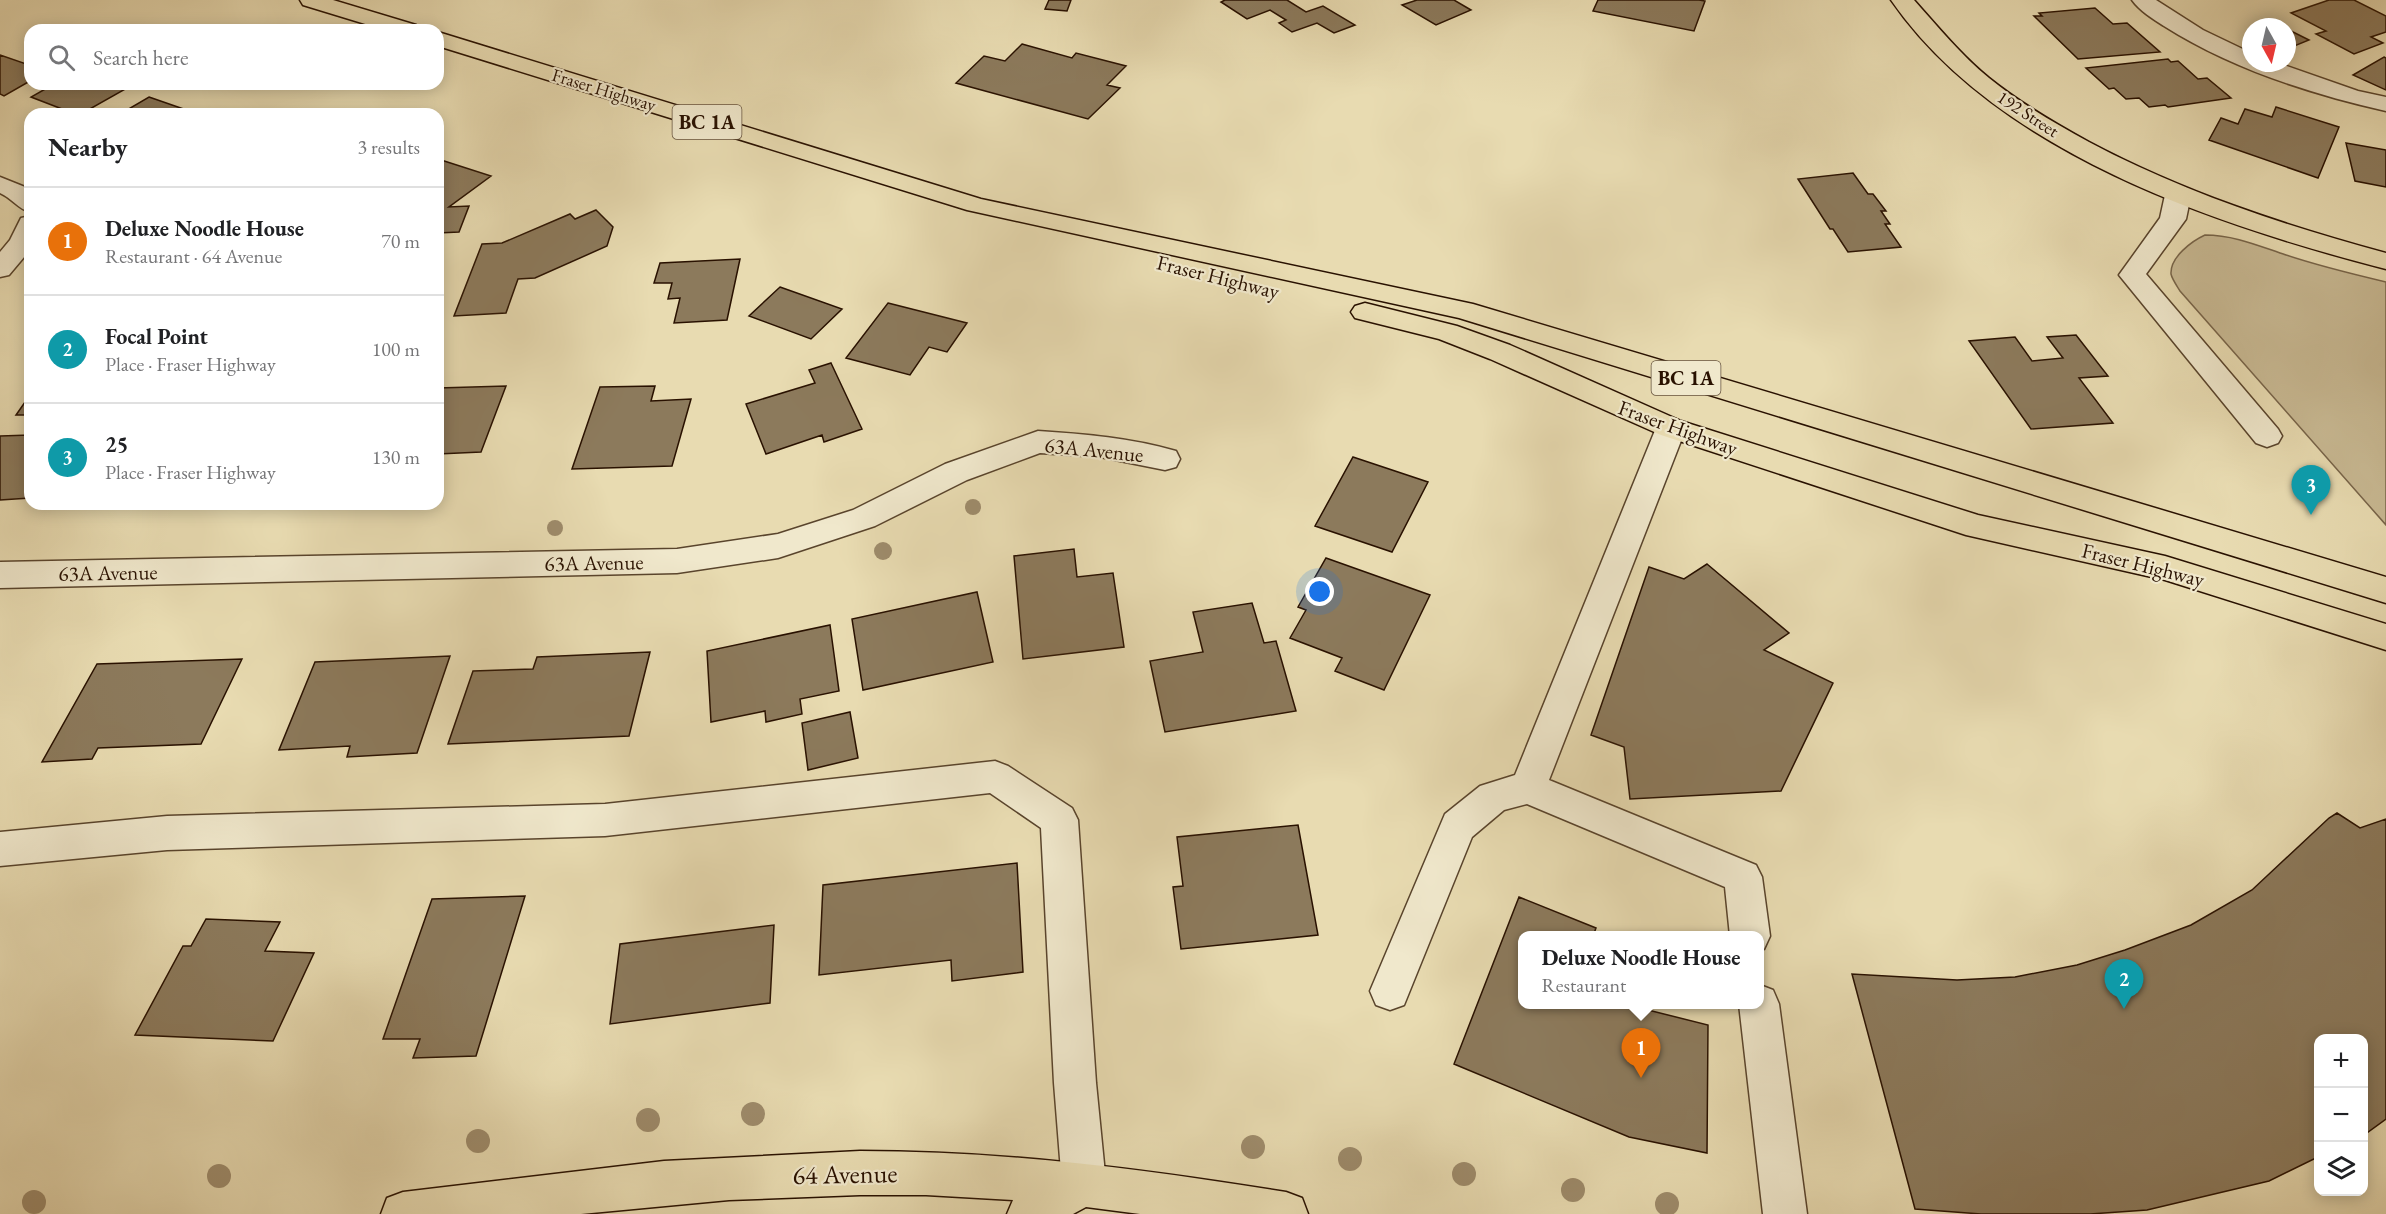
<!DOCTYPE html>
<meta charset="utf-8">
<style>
body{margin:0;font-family:"EB Garamond",serif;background:#f2f2f2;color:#202124}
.controls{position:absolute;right:18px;bottom:18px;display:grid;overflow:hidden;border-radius:12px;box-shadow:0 3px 15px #0003}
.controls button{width:54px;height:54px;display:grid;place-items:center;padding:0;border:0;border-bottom:2px solid #e0e0e0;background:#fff;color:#202124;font:30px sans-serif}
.compass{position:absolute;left:2242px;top:18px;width:54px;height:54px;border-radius:50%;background:#fff;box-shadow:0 3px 15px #0003;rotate:172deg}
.you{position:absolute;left:1320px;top:592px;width:21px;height:21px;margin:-15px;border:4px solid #fff;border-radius:50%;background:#1a73e8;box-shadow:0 0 0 9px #1a73e833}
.badge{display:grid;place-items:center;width:39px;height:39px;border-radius:50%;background:#0b8043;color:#fff;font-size:20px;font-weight:700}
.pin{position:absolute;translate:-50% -50px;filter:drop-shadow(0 2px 3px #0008)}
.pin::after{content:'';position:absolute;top:32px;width:21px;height:18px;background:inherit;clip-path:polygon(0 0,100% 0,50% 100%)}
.popup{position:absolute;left:1518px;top:931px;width:246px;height:78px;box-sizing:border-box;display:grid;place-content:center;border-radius:12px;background:#fff;filter:drop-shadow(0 2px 4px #0005);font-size:20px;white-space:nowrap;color:#757577}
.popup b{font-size:22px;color:#202124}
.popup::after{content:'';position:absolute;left:50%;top:100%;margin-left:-12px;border:12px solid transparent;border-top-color:#fff}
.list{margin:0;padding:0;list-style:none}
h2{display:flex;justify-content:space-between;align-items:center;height:78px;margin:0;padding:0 24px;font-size:26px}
h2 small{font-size:20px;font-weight:400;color:#757577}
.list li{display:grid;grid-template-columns:39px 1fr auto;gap:18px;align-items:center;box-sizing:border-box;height:108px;padding:0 24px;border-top:2px solid #e0e0e0}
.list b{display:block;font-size:22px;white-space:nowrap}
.list p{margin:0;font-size:20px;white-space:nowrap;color:#757577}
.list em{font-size:20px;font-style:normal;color:#757577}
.icon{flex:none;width:33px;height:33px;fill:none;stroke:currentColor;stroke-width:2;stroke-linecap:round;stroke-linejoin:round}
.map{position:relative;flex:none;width:2386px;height:1214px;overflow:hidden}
.search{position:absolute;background:#fff;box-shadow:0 3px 15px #0003;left:24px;top:24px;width:420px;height:66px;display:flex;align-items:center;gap:15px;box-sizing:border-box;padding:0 21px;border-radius:18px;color:#757577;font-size:22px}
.panel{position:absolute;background:#fff;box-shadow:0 3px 15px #0003;left:24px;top:108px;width:420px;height:402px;border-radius:18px}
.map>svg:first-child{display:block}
.green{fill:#c8b993;stroke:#78654a;stroke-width:1.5}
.building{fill:#8c7a5c;stroke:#291100;stroke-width:1.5}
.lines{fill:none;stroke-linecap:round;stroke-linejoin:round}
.minor-casing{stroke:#59442c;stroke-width:3}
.major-casing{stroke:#291100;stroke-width:3}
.minor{fill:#f0e8cc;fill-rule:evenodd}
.major{fill:#e8dbb1;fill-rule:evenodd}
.tree{fill:#9e8c6c}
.labels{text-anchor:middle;stroke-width:4.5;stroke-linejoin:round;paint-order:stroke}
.far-street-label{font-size:18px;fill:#291100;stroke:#f0e8cc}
.shield{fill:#f0e8cc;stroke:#65523d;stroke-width:1.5}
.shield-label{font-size:20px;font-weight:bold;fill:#291100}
.street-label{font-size:21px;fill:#291100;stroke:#f0e8cc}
.near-street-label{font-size:26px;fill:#291100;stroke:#f0e8cc}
</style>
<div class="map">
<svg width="2386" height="1214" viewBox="0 0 2386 1214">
<rect width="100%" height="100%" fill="#e8dbb1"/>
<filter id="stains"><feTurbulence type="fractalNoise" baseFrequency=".00333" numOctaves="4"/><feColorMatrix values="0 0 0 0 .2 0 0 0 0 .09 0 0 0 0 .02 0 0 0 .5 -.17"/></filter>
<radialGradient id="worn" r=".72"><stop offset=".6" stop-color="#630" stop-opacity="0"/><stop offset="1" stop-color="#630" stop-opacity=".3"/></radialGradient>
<path class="green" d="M2205 235C2234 235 2259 246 2286 255 2319 266 2352 274 2386 282V525L2180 291C2177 286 2172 279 2171 274 2170 257 2192 241 2205 235Z"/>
<path class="building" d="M1049 0H1071L1067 11 1045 9Z
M1225 0H1287L1306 12 1323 6 1355 25 1334 33 1317 23 1292 32 1279 23 1286 20 1270 10 1247 19 1221 2Z
M1417 0H1454L1471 10 1436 25 1402 5Z
M1598 0H1699L1705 1 1694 31 1593 11Z
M2329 0H2354L2386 16V32L2371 37 2383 43 2354 54 2316 34 2326 31 2291 13Z
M2095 8 2113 24 2127 23 2160 52 2078 59 2034 16H2042L2039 13Z
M2270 20 2283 27H2253Z
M2287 29 2309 40 2287 49Z
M1022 44 1072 58 1076 53 1126 66 1107 85 1120 88 1088 119 956 83 984 56 1005 61Z
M0 55 26 64 30 61V81L4 96 0 94Z
M2384 57 2386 58V90L2353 75Z
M2168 59 2171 62 2178 61 2198 79 2207 78 2231 98 2168 107 2165 105 2149 107 2139 98 2126 99 2114 88 2109 89 2086 68Z
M54 84H121L129 87 81 114H75L31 97Z
M149 97 198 114H120Z
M2276 107 2339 127 2318 178 2209 140 2221 118 2238 124 2245 109 2272 117Z
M2346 143 2386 150V187L2355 181Z
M438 159 491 176 449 207 469 206 459 232 438 233Z
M1853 173 1868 194H1873L1886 211H1881L1890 224H1885L1901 247 1848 252 1833 229H1830L1798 179Z
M596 210 613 227 607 246 535 278 518 279 506 313 454 316 482 244 502 243 570 214 575 219Z
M740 259 727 320 674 323 680 298 668 299 672 283H654L660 263Z
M780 287 842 309 811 339 749 316Z
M888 303 967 323 947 352 929 347 910 375 846 358Z
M2076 335 2108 376 2079 378 2113 423 2031 429 1969 341 2015 337 2032 361 2063 358 2047 337Z
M831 363 862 429 824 442 822 435 766 454 746 404 815 383 809 370Z
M506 386 481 452 438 454V388Z
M655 386 651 401 691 399 672 466 572 469 600 387Z
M30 395V415H16Z
M30 435V498L0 500V436Z
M1353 457 1428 482 1392 552 1315 526Z
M1074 549 1077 577 1113 573 1124 647 1023 659 1014 556Z
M1326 558 1430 595 1384 690 1335 671 1342 658 1290 638 1306 610 1298 607Z
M1707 564 1789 633 1764 650 1833 683 1781 791 1630 799 1624 747 1591 735 1649 567 1684 579Z
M977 592 993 662 863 690 852 619Z
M1252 603 1264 643 1276 641 1296 711 1165 732 1150 661 1203 652 1193 612Z
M830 625 839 691 800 699 802 714 766 722 765 711 711 722 707 651Z
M650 652 629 736 448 744 473 671 533 669 537 657Z
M450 656 417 753 347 757 350 746 279 750 315 662Z
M242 659 201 744 98 748 92 759 42 762 97 664Z
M850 712 858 758 808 770 802 723Z
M2337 813 2360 828 2386 819V1119L2364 1135V1038H2318V1157L2269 1181 2147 1210 2090 1214H1981L1915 1209 1852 974 1957 980 2015 977 2077 965 2125 950 2191 925 2252 890 2329 818Z
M1298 825 1318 935 1181 949 1173 887 1183 886 1177 837Z
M1017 863 1023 972 952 981 951 960 819 975 823 885Z
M525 896 476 1056 413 1058 420 1039H383L432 899Z
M1519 897 1596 928 1593 936H1522V1004H1624L1708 1025 1707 1153 1629 1137 1454 1064Z
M206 919 280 922 265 951 314 953 273 1041 135 1035 183 946H191Z
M774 925 770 1003 610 1024 620 944Z"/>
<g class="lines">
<g class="minor-casing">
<path id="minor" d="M2132 0H2156L2203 30 2251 53V63H2278L2358 91 2386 97V111C2310 94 2230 68 2164 26 2153 19 2140 11 2132 0Z
M0 177 30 189V212C18 209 12 198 0 193Z
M2178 187 2187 190 2191 195 2186 219 2146 274 2278 429 2282 436 2278 443 2267 447 2256 443 2119 275 2160 218 2165 195 2169 190Z
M30 216V250L9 275 0 277V252L10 240 21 218Z
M1671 418 1681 421 1686 428 1549 780 1756 865 1762 877 1770 936 1764 949 1760 951V936H1730L1725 887 1527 804 1504 810 1472 837 1404 1005 1390 1010 1376 1005 1370 991 1445 814 1480 786 1515 775 1656 428 1661 421Z
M1038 431C1085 434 1131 438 1176 451L1180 459 1176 467 1165 470 1100 457 1040 453 967 480 875 526 778 558 677 573 0 588V562L677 549 778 534 853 510 945 464Z
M995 761 1008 766 1072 808 1078 820 1096 1083 1106 1184 1100 1200 1084 1206 1068 1200 1062 1184 1054 1083 1041 828 990 793 605 836 167 850 0 866V832L167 816 605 804Z
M1760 985 1773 990 1779 1004 1807 1214H1763L1739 1004H1760Z"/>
</g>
<g class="major-casing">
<path id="major" d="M300 0H333L416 25 419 30H385L303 5Z
M1891 0H1914C1938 27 1961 55 1989 78 2020 103 2054 123 2089 142 2183 192 2283 225 2386 253V269C2215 225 1996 152 1891 0Z
M438 32 981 199 1473 304 2386 577V603L1459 318 967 210 438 46Z
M1365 303 1457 326 1510 345 1681 421 1978 515 2165 556 2386 624V650L2165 580 1966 535 1661 435 1490 359 1439 339 1355 318 1351 312 1355 306Z
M860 1151C1004 1151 1144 1169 1286 1192L1302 1198 1308 1214H1140L1086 1207 1073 1214H1007L1013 1200 926 1195H860L729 1200 581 1214H381L387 1198 403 1192 664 1161Z"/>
</g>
<use href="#minor" class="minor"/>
<use href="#major" class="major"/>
</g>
<g class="tree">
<circle cx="973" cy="507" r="8"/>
<circle cx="555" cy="528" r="8"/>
<circle cx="883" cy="551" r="9"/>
<circle cx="753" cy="1114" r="12"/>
<circle cx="648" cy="1120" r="12"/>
<circle cx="478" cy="1141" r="12"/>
<circle cx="1253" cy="1147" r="12"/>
<circle cx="1350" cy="1159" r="12"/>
<circle cx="1464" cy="1174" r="12"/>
<circle cx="219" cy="1176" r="12"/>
<circle cx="1573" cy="1190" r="12"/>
<circle cx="34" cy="1202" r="12"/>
<circle cx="1667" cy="1204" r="12"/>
</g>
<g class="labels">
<g class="far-street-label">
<text transform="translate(604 90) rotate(17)" y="6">Fraser Highway</text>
<text transform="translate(2028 114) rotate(33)" y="6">192 Street</text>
</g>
<g class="shield">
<rect x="672.5" y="105" width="69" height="34" rx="4.5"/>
<rect x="1651.5" y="361" width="69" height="34" rx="4.5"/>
</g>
<g class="shield-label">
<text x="707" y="129">BC 1A</text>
<text x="1686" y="385">BC 1A</text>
</g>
<g class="street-label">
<text transform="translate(1218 277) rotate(14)" y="7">Fraser Highway</text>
<text transform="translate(1678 428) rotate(20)" y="7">Fraser Highway</text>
<text transform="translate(1094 450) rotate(6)" y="7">63A Avenue</text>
<text transform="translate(594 563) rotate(-1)" y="7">63A Avenue</text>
<text transform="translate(2143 565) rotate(14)" y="7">Fraser Highway</text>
<text transform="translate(108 573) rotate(-1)" y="7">63A Avenue</text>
</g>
<g class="near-street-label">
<text transform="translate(845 1174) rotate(-1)" y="9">64 Avenue</text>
</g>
</g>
<rect width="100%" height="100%" filter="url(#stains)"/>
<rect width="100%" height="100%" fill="url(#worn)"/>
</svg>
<div class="controls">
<button>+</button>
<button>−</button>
<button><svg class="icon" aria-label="layers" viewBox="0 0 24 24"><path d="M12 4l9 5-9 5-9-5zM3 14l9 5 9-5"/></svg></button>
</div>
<svg class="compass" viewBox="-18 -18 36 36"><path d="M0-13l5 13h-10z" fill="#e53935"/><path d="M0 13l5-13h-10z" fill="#757577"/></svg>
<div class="you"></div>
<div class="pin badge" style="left:1641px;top:1078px;background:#e8710a">1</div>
<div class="popup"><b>Deluxe Noodle House</b>Restaurant</div>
<div class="pin badge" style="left:2124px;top:1009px;background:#0f9aa8">2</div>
<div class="pin badge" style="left:2311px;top:515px;background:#0f9aa8">3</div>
<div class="search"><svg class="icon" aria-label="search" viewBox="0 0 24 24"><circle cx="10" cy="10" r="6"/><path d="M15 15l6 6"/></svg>Search here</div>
<section class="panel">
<h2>Nearby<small>3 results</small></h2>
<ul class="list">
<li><span class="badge" style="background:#e8710a">1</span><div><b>Deluxe Noodle House</b><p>Restaurant · 64 Avenue</p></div><em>70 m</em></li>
<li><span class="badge" style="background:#0f9aa8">2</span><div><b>Focal Point</b><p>Place · Fraser Highway</p></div><em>100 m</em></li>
<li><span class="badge" style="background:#0f9aa8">3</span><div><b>25</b><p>Place · Fraser Highway</p></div><em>130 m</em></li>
</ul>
</section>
</div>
